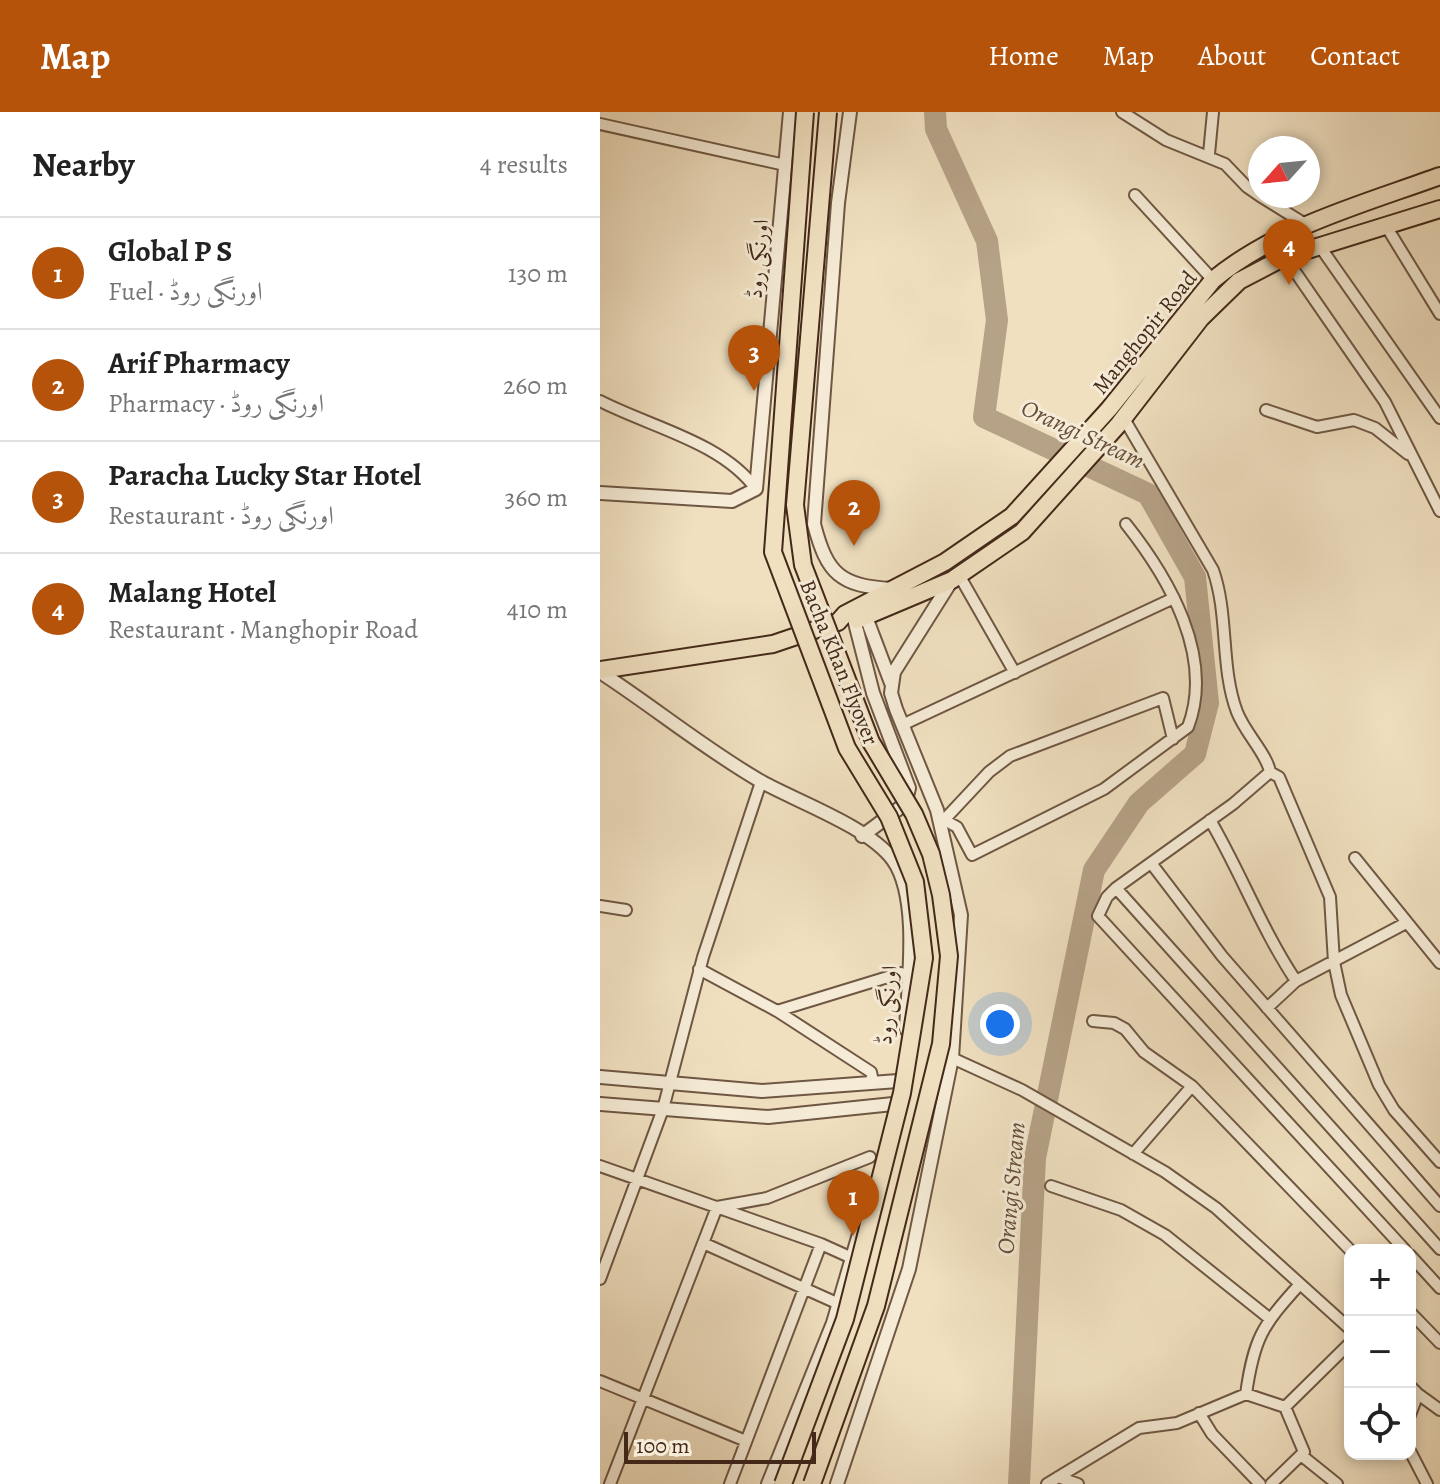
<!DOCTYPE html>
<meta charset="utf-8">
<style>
body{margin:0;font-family:Alegreya,Amiri,serif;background:#f6f6f6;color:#222}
.controls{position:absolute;right:24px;bottom:24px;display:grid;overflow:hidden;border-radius:16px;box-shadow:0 4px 12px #0003}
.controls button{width:72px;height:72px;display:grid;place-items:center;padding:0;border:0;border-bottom:2px solid #e0e0e0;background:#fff;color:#222;font:40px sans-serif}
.compass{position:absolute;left:648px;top:24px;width:72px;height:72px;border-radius:50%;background:#fff;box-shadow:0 4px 12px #0003;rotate:243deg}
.scale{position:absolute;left:24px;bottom:20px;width:192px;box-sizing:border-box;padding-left:8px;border:4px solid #442919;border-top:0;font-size:22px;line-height:28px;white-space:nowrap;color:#442919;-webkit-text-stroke:6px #f5ebd6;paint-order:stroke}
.you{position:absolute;left:400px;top:912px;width:28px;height:28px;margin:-20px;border:6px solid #fff;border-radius:50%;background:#1a73e8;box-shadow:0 0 0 12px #1a73e833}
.badge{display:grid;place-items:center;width:52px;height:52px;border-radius:50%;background:#b45309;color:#fff;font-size:26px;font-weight:700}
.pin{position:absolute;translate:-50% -66px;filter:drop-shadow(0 2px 4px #0008)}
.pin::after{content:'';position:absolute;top:42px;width:28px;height:24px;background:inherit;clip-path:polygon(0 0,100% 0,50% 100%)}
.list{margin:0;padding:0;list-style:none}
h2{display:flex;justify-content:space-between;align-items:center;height:104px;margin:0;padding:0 32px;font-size:34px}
h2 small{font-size:26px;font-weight:400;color:#767676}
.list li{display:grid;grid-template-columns:52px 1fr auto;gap:24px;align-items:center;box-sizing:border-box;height:112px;padding:0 32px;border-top:2px solid #e0e0e0}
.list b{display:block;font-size:30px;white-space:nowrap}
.list p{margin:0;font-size:26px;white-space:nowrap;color:#767676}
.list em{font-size:26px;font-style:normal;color:#767676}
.icon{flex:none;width:44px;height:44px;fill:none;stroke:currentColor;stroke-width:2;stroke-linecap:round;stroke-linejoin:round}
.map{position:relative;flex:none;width:840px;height:1372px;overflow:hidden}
header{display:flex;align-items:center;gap:48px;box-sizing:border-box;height:112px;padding:0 40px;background:#b45309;color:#fff}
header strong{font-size:38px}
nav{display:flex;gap:44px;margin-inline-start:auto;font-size:28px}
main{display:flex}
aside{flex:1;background:#fff}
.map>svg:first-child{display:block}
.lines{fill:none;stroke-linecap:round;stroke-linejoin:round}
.river{stroke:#b6a287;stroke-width:22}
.minor-casing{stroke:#6f5743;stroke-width:14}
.tertiary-casing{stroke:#6f5743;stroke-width:16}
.primary-casing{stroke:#442919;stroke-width:20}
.minor{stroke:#f5ebd6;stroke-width:10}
.tertiary{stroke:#f5ebd6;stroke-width:12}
.primary{stroke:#f0e0c0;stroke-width:16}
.primary-bridge-casing{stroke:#442919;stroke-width:20;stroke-linecap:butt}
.primary-bridge{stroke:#f0e0c0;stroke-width:16}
.labels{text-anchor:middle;stroke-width:6;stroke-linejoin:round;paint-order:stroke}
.street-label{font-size:22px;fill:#442919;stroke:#f5ebd6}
.water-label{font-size:24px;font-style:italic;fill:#664d3a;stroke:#f5ebd6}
</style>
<header>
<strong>Map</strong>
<nav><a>Home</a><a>Map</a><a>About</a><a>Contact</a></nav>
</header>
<main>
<aside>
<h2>Nearby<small>4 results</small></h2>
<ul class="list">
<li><span class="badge">1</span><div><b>Global P S</b><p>Fuel · اورنگی روڈ</p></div><em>130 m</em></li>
<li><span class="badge">2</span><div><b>Arif Pharmacy</b><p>Pharmacy · اورنگی روڈ</p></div><em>260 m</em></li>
<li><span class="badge">3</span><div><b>Paracha Lucky Star Hotel</b><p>Restaurant · اورنگی روڈ</p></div><em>360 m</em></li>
<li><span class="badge">4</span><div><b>Malang Hotel</b><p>Restaurant · Manghopir Road</p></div><em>410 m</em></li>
</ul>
</aside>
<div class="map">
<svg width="840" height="1372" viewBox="0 0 840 1372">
<rect width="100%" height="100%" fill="#f0e0c0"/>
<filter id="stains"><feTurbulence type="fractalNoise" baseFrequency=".0025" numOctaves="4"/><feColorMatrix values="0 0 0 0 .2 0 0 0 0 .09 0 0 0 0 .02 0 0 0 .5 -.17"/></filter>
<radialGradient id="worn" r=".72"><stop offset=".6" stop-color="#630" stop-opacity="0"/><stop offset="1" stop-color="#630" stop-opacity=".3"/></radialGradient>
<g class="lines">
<path class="river" d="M335 0 336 17 387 129 397 208 384 305 548 382 595 465 608 591 595 642 539 691 494 758 435 1046 419 1372"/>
<g class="minor-casing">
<path id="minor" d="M522 0 566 28 625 52 647 75 660 84
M0 12 185 53
M609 42 613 0
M535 83 613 168
M660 84 705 112
M786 114 840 202
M721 136 840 306
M685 145 785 290 840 399
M0 289C50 315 122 330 156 377
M666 298 717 315 754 308 775 316 808 342
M523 305 613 458C629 503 620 555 637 600 645 621 667 642 670 660L633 692 516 776 507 785 498 804 805 1138
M359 463 415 561
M302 613 574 486
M670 660 679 665 730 785 734 850 741 883 779 973 794 998 840 1050
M339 705 357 715 372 743 504 677 588 615C615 544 568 465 526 412
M344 708 389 660 410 644 563 586 573 627
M610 708C641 761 662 818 696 869
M755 746 840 851
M551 751 622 844 840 1094
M516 776 840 1137
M0 794 26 798
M99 857 177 899 271 960 273 970
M667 896 696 869 806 811
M177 899 301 861
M493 909 514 911 525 917 544 940 592 974 750 1138
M352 946 422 978 565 1060 616 1096 750 1217
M533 1042 592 974
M0 1054 221 1132
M451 1074 521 1098 565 1123 669 1206
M103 1131 239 1192
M810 1143 840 1176
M0 1167 63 997 103 845 161 670
M810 1200 840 1231
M0 1269 146 1329
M810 1274 818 1282 810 1303
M646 1282C654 1226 662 1214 700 1172
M818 1282 840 1298
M599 1301 612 1322 660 1372
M810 1339 827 1372
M701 1343 737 1372
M458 1365 478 1372
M10 1372 117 1095 167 1086 270 1045
M130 1372 221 1132 252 1146
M447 1372 539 1316 577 1311 646 1282 685 1295 750 1231
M671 1372 704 1340 685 1295"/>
</g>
<g class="tertiary-casing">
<path id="tertiary" d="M250 0 238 91 214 412C227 462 240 474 292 477
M0 381 132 389 156 377 190 0
M263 497 291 571
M253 503 273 581 309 676 305 692 262 724
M0 560C54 595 106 638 162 670 198 690 269 715 293 748 320 786 308 872 306 917
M0 965 162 979 298 969
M0 992 168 1005 293 992
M168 1372 233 1211 259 1122
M237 1372 309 1157 352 946 361 803 337 698 296 597 291 581 294 560 352 468"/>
</g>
<g class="primary-casing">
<path id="primary" d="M257 508 352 468 422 420 519 312 601 206 639 169 685 145 840 97
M0 558 173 532 238 510 245 502 345 450 412 404 509 297 613 168C677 115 763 92 840 64"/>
</g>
<use href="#minor" class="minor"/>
<use href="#tertiary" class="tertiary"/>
<use href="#primary" class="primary"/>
<g class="primary-bridge-casing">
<path id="primary-bridge" d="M183 1372 245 1207 302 981 324 846 315 770 289 705 247 636 173 440 205 0
M212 1372 276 1194 341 932 349 844 341 783 331 742 314 702 271 630 203 453 195 393 228 0"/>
</g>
<use href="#primary-bridge" class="primary-bridge"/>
</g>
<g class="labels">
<g class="street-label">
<text transform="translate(157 147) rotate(-85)" y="8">اورنگی روڈ</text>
<text transform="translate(544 220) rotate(-51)" y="8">Manghopir Road</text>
<text transform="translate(240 550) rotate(68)" y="8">Bacha Khan Flyover</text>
<text transform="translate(286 893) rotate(-86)" y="8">اورنگی روڈ</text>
</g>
<g class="water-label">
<text transform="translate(483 322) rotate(25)" y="8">Orangi Stream</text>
<text transform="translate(411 1076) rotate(-85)" y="8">Orangi Stream</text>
</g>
</g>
<rect width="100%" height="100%" filter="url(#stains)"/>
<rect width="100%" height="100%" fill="url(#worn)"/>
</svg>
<div class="controls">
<button>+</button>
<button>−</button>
<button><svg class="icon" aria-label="locate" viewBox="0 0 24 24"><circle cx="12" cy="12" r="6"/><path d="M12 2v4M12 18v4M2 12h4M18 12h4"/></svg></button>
</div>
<svg class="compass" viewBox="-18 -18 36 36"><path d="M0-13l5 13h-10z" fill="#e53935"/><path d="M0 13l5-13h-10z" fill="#767676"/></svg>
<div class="scale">100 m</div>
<div class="you"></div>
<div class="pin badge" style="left:253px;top:1124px">1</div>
<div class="pin badge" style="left:254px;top:434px">2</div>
<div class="pin badge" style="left:154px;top:279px">3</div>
<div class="pin badge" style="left:689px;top:173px">4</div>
</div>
</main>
